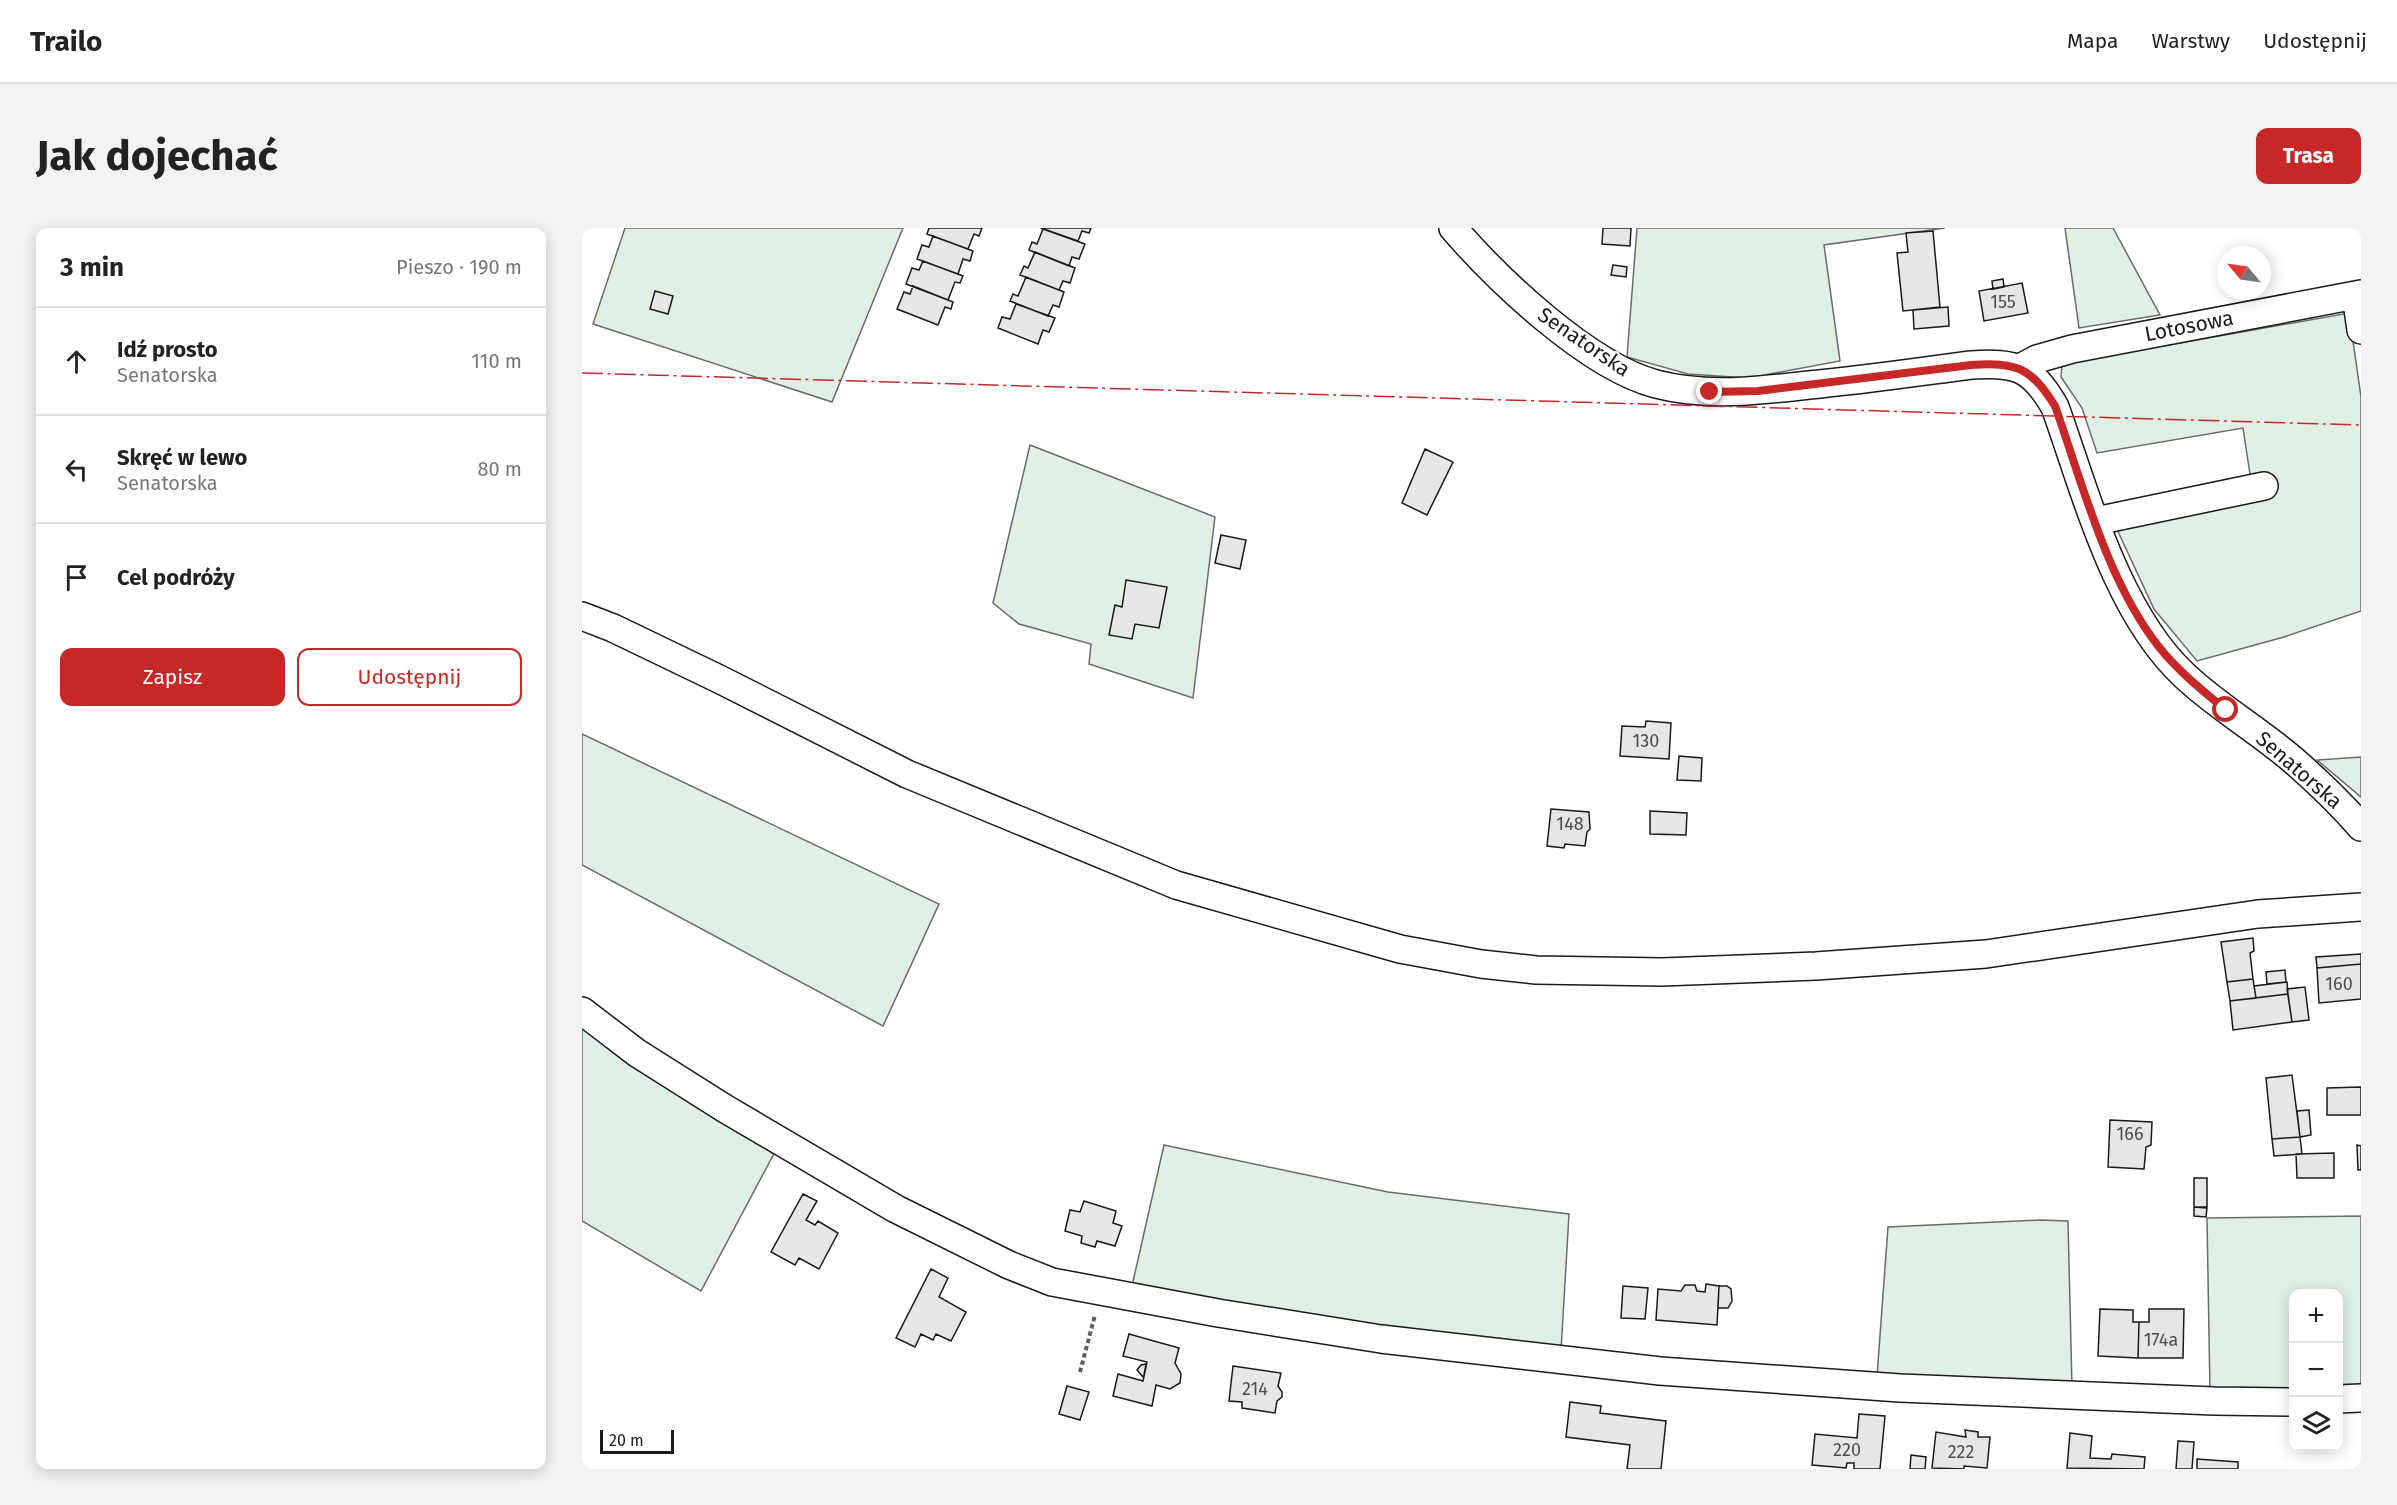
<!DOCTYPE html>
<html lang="pl">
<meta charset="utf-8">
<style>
body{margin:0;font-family:"Fira Sans",sans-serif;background:#f2f2f2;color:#222}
.controls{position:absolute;right:18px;bottom:18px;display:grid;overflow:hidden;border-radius:12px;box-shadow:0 3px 15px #0003}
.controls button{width:54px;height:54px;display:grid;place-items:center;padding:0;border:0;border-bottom:2px solid #e0e0e0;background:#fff;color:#222;font:30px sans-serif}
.compass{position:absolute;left:1635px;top:18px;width:54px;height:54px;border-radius:50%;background:#fff;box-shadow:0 3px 15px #0003;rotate:299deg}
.scale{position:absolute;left:18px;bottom:15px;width:74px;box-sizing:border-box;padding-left:6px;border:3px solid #1a1a1a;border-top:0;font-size:16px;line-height:21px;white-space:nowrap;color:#1a1a1a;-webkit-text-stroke:4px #fff;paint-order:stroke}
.stop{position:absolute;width:18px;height:18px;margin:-14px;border:4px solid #c62828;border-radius:50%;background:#fff}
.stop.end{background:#c62828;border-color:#fff;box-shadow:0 2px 6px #0008}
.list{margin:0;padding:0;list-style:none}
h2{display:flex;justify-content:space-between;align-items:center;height:78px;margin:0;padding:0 24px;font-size:26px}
h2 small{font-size:20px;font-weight:400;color:#767676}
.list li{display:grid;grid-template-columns:39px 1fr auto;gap:18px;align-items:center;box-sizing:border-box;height:108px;padding:0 24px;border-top:2px solid #e0e0e0}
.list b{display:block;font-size:22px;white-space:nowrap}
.list p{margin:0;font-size:20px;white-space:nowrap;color:#767676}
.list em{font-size:20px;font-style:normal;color:#767676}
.actions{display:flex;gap:12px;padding:18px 24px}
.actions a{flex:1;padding:14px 0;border:2px solid #c62828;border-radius:12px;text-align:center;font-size:21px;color:#c62828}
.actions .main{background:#c62828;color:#fff}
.icon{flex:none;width:33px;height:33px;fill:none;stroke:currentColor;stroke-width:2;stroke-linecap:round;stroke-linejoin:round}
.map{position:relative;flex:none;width:1779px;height:1241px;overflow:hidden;border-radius:12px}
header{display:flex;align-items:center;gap:36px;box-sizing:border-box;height:84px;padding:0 30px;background:#fff;border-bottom:2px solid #e0e0e0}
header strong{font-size:28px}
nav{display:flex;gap:33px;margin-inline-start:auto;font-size:21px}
.intro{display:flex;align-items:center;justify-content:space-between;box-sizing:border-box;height:144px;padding:0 36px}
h1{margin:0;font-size:42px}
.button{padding:15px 27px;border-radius:12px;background:#c62828;color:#fff;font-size:21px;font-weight:700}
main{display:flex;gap:36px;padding:0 36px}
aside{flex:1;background:#fff;border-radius:12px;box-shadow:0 3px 15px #0003}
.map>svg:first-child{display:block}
.green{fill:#e0efe3;stroke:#6a6a6a;stroke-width:1.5}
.building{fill:#e6e6e6;stroke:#1a1a1a;stroke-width:1.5}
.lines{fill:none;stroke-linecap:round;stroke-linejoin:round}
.minor-casing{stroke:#1a1a1a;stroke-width:30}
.path{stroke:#5f5f5f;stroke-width:4;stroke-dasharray:4.5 3;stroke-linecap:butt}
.minor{stroke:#fff;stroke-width:27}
.power{stroke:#c62828;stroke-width:1.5;stroke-dasharray:21 4.5 3 4.5;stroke-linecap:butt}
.route{stroke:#c62828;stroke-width:8}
.labels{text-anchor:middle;stroke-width:4.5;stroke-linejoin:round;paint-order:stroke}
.number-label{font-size:18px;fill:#4d4d4d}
.street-label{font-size:21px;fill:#1a1a1a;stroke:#fff}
</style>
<header>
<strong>Trailo</strong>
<nav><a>Mapa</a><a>Warstwy</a><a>Udostępnij</a></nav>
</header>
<div class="intro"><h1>Jak dojechać</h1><a class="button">Trasa</a></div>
<main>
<aside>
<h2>3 min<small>Pieszo · 190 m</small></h2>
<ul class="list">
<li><svg class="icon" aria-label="ahead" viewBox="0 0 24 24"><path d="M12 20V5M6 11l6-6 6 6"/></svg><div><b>Idź prosto</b><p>Senatorska</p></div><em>110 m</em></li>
<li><svg class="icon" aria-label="left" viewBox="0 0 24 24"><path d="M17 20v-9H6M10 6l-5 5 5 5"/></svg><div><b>Skręć w lewo</b><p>Senatorska</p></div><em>80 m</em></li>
<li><svg class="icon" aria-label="arrive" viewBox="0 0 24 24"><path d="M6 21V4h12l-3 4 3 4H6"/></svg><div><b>Cel podróży</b></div></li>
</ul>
<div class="actions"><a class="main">Zapisz</a><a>Udostępnij</a></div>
</aside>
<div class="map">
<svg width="1779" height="1241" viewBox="0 0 1779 1241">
<rect width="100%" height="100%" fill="#fff"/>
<path class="green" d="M43 0H321L250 174 11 96Z
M1055 0H1363L1242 17 1258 133 1166 150 1106 146 1045 129Z
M1483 0H1531L1578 87 1497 100Z
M1767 85 1779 169V383L1702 409 1615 433 1572 381 1533 297 1669 253 1661 200 1515 225 1500 180 1479 149 1480 136Z
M448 217 633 289 611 470 507 436 509 416 437 396 411 375Z
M0 506 357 676 301 798 0 637Z
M1779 529V569L1735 532Z
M0 794 195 920 119 1063 0 993Z
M582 917 806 964 987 986 979 1123 795 1100 550 1058Z
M1779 988V1158L1757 1159 1756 1066H1712L1711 1161 1628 1164 1625 990Z
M1459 992 1486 993 1490 1159 1295 1148 1306 999Z"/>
<path class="building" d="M347 0H400L397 8 392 6 386 21 345 6Z
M459 0H509L507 5 500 3 496 13Z
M1021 0H1049L1048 18 1020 16Z
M461 1 503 16 497 31 490 29 487 38 447 22 450 14 455 16Z
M1351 3 1358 79 1321 83 1315 25 1326 24 1324 5Z
M351 8 391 23 388 33 381 31 376 46 335 31 340 17 347 19Z
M453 24 493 40 488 55 481 53 477 62 438 47 442 38 446 40Z
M341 33 381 48 378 55 373 54 366 72 324 56 330 40 337 42Z
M1031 37 1045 39 1044 49 1029 47Z
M444 49 482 64 477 79 471 77 466 88 428 73 431 66 436 68Z
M1421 51 1422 59 1411 61 1410 53Z
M1440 55 1446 85 1402 93 1397 63Z
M331 58 371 74 369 81 363 79 356 97 315 81 322 64 328 66Z
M73 63 91 68 86 86 68 81Z
M434 76 473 90 467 104 461 102 456 116 416 100 420 89 428 91Z
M1366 79 1367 98 1332 101 1331 82Z
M843 221 871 234 845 287 820 275Z
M639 307 664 312 658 341 633 335Z
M544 352 585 359 577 400 553 396 550 411 527 407 533 377 540 379Z
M1064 493 1089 495 1087 531 1038 528 1040 498 1063 499Z
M1097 528 1120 530 1119 553 1095 552Z
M969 581 1007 584 1008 601 1005 604 1003 618 983 616 982 620 965 618Z
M1068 583 1105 585 1104 607 1068 606Z
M1671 710 1672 723 1668 725 1671 751 1645 754 1639 714Z
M1779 726V736L1735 740 1734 729Z
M1779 736V771L1737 775 1735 740Z
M1703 742 1704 754 1685 756 1684 744Z
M1671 751 1674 770 1648 773 1645 754Z
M1705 754 1706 766 1674 770 1672 758Z
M1723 759 1727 792 1710 794 1705 761Z
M1706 766 1710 794 1651 802 1648 773Z
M1710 847 1718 909 1690 911 1684 850Z
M1779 859V887H1745V860Z
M1727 882 1729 907 1718 909 1715 883Z
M1528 892 1570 894 1569 917 1564 919 1562 941 1526 939Z
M1718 909 1720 926 1692 928 1690 911Z
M1775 917 1779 918V942H1776Z
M1752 925V950H1715L1714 926Z
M1612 950H1625V979H1612Z
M221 966 235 973 224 992 233 997 236 993 256 1005 237 1041 217 1030 213 1037 189 1024Z
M502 973 534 983 531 995 540 998 533 1018 515 1013 513 1019 499 1015 500 1008 483 1003 488 982 498 984Z
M1612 979 1625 980 1624 989 1612 988Z
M349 1041 366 1050 357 1069 384 1084 369 1113 354 1106 351 1112 339 1106 333 1119 314 1110Z
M1124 1056 1137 1058 1135 1097 1074 1092 1076 1061 1099 1063 1103 1057H1113L1115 1063 1123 1064Z
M1041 1058 1066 1060 1063 1091 1039 1090Z
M1137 1058H1145L1149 1061 1150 1073 1146 1080H1136Z
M1518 1081 1551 1082V1094H1557L1556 1130 1516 1128Z
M1567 1081H1602L1601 1130H1556L1557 1094H1567Z
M547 1106 597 1120 593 1135 599 1146 598 1155 588 1161 574 1157 570 1178 531 1168 536 1146 561 1153 565 1134 541 1128Z
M564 1136 562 1147 561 1149 555 1142 559 1137Z
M651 1138 699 1145 696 1158 700 1164V1169L695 1173 693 1185 660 1180V1174L647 1173Z
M485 1158 507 1164 498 1192 477 1186Z
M988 1174 1019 1178 1018 1185 1084 1193 1079 1241H1045L1048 1217 984 1209Z
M1277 1186 1303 1188 1298 1241H1272V1235H1265L1264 1240 1230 1237 1233 1206 1275 1210Z
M1383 1202 1396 1204V1209H1408L1405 1240 1382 1238V1241L1350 1240 1354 1204 1384 1209Z
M1488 1205 1510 1208 1508 1230 1529 1231 1530 1226 1563 1229 1562 1241 1485 1240Z
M1596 1213 1612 1214 1610 1241H1594Z
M1329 1227 1344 1229 1343 1241H1328Z
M1615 1231 1656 1234V1241H1615Z"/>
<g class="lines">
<g class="minor-casing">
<path id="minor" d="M871 0C916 52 1006 138 1074 156 1124 169 1176 163 1227 157 1281 152 1335 144 1389 137 1434 134 1450 139 1473 179 1504 265 1534 384 1603 448 1636 479 1676 502 1711 532 1735 553 1758 575 1779 599
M1774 67 1779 102
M1438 140 1455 131 1490 121 1779 66
M1514 293 1682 258
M0 388 31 400 137 451 325 546 594 657 818 721 899 736 954 742 1080 744 1234 738 1404 726 1676 686 1779 679
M0 783 55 825 142 880 314 981 427 1037 470 1054 636 1085 799 1111 1078 1143 1318 1160 1632 1173 1712 1174
M1756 1171 1779 1170"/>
</g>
<path class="path" d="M498 1144 513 1087"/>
<use href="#minor" class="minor"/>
<path class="power" d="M0 145 1779 197"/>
</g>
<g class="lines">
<path class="route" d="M1128 164 1176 163 1389 137C1434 134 1449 139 1473 178 1501 257 1525 353 1577 419 1596 443 1620 462 1644 482"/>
</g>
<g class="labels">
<g class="number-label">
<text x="1421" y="80">155</text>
<text x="1064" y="519">130</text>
<text x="988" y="602">148</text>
<text x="1757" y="762">160</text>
<text x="1548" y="912">166</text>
<text x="1579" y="1118">174a</text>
<text x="673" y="1167">214</text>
<text x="1265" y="1228">220</text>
<text x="1379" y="1230">222</text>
</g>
<g class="street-label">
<text transform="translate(1607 98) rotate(-11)" y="7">Lotosowa</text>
<text transform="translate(1002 114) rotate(34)" y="7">Senatorska</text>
<text transform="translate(1717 542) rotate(41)" y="7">Senatorska</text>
</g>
</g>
</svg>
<div class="controls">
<button>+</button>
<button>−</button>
<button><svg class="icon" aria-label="layers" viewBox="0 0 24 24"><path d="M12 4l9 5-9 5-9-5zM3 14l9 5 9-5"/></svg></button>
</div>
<svg class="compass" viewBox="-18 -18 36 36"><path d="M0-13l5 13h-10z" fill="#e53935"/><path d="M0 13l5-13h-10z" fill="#767676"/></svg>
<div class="scale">20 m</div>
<div class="stop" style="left:1644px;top:482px"></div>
<div class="stop end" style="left:1128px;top:164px"></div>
</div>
</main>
